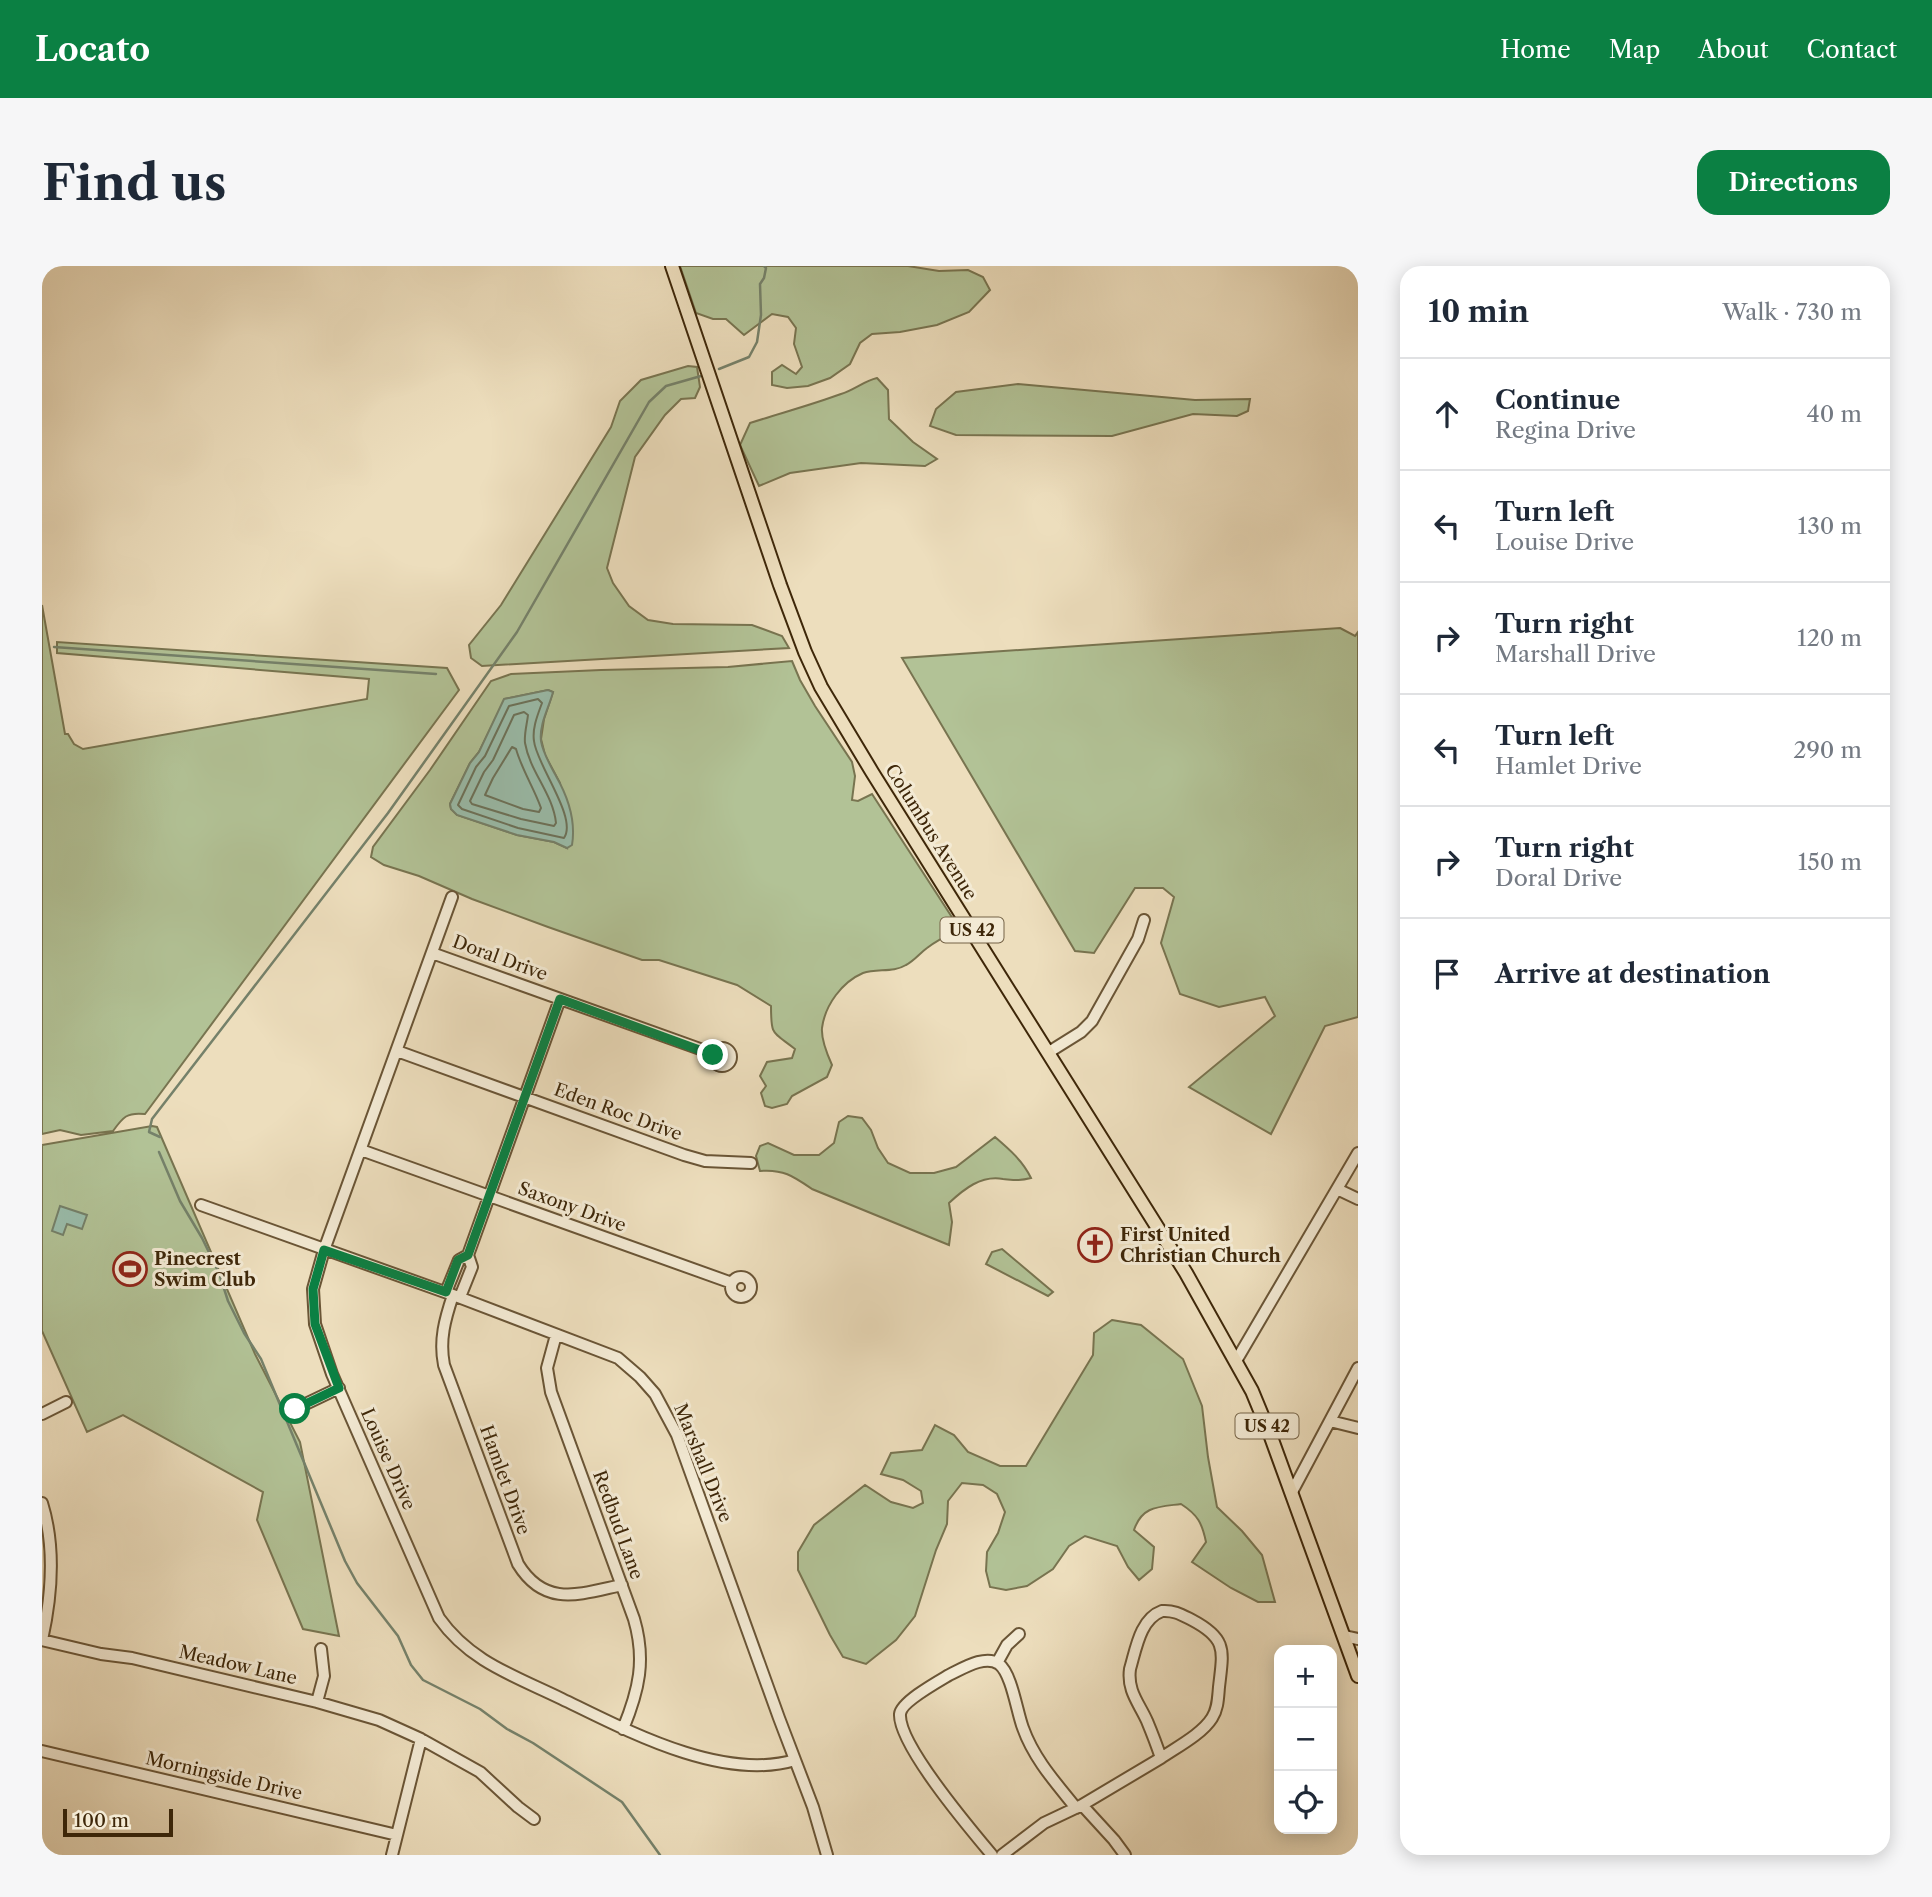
<!DOCTYPE html>
<meta charset="utf-8">
<style>
body{margin:0;font-family:"Libre Caslon Text",serif;background:#f6f6f7;color:#1f2937}
.controls{position:absolute;right:21px;bottom:21px;display:grid;overflow:hidden;border-radius:14px;box-shadow:0 4px 18px #0003}
.controls button{width:63px;height:63px;display:grid;place-items:center;padding:0;border:0;border-bottom:2px solid #e0e1e3;background:#fff;color:#1f2937;font:35px sans-serif}
.scale{position:absolute;left:21px;bottom:18px;width:110px;box-sizing:border-box;padding-left:7px;border:4px solid #3e2709;border-top:0;font-size:19px;line-height:24px;white-space:nowrap;color:#3e2709;-webkit-text-stroke:5px #f3ead4;paint-order:stroke}
.stop{position:absolute;width:21px;height:21px;margin:-16px;border:5px solid #0b8043;border-radius:50%;background:#fff}
.stop.end{background:#0b8043;border-color:#fff;box-shadow:0 2px 7px #0008}
.list{margin:0;padding:0;list-style:none}
h2{display:flex;justify-content:space-between;align-items:center;height:91px;margin:0;padding:0 28px;font-size:30px}
h2 small{font-size:23px;font-weight:400;color:#747a83}
.list li{display:grid;grid-template-columns:46px 1fr auto;gap:21px;align-items:center;box-sizing:border-box;height:112px;padding:0 28px;border-top:2px solid #e0e1e3}
.list b{display:block;font-size:26px;white-space:nowrap}
.list p{margin:0;font-size:23px;white-space:nowrap;color:#747a83}
.list em{font-size:23px;font-style:normal;color:#747a83}
.icon{flex:none;width:38px;height:38px;fill:none;stroke:currentColor;stroke-width:2;stroke-linecap:round;stroke-linejoin:round}
.map{position:relative;flex:none;width:1316px;height:1589px;overflow:hidden;border-radius:21px}
header{display:flex;align-items:center;gap:42px;box-sizing:border-box;height:98px;padding:0 35px;background:#0b8043;color:#fff}
header strong{font-size:33px}
nav{display:flex;gap:38px;margin-inline-start:auto;font-size:24px}
.intro{display:flex;align-items:center;justify-content:space-between;box-sizing:border-box;height:168px;padding:0 42px}
h1{margin:0;font-size:49px}
.button{padding:18px 32px;border-radius:21px;background:#0b8043;color:#fff;font-size:24px;font-weight:700}
main{display:flex;gap:42px;padding:0 42px}
aside{flex:1;background:#fff;border-radius:21px;box-shadow:0 4px 18px #0003}
.map>svg:first-child{display:block}
.green{fill:#b2c296;stroke:#787450;stroke-width:2;fill-rule:evenodd}
.water{fill:#9abdab;stroke:#75816a;stroke-width:2}
.lines{fill:none;stroke-linecap:round;stroke-linejoin:round}
.shore{stroke:#6c725a;stroke-width:2}
.stream{stroke:#75816a;stroke-width:2.5}
.minor-casing{stroke:#6a5536;stroke-width:14}
.major-casing{stroke:#3e2709;stroke-width:16}
.minor{stroke:#f3ead4;stroke-width:10}
.major{stroke:#eddebd;stroke-width:12}
.route{stroke:#0b8043;stroke-width:9}
.labels{text-anchor:middle;stroke-width:6;stroke-linejoin:round;paint-order:stroke}
.shield{fill:#f3ead4;stroke:#746246;stroke-width:2}
.shield-label{font-size:16px;font-weight:bold;fill:#3e2709}
.street-label{font-size:18px;fill:#3e2709;stroke:#f3ead4}
.poi-label{font-size:18px;font-weight:bold;fill:#3e2709;stroke:#f3ead4;text-anchor:start}
</style>
<header>
<strong>Locato</strong>
<nav><a>Home</a><a>Map</a><a>About</a><a>Contact</a></nav>
</header>
<div class="intro"><h1>Find us</h1><a class="button">Directions</a></div>
<main>
<div class="map">
<svg width="1316" height="1589" viewBox="0 0 1316 1589">
<rect width="100%" height="100%" fill="#eddebd"/>
<filter id="stains"><feTurbulence type="fractalNoise" baseFrequency=".00286" numOctaves="4"/><feColorMatrix values="0 0 0 0 .2 0 0 0 0 .09 0 0 0 0 .02 0 0 0 .5 -.17"/></filter>
<radialGradient id="worn" r=".72"><stop offset=".6" stop-color="#630" stop-opacity="0"/><stop offset="1" stop-color="#630" stop-opacity=".3"/></radialGradient>
<path class="green" d="M638 0H866L897 5 926 4 941 11 948 24 927 46 895 59 858 66 830 68 818 77 808 98 788 112 766 120 745 122 730 119V106L740 99 754 108 760 101 752 78 754 62 746 51 730 48 702 69 684 53H671L654 47Z
M646 100 655 101 658 121 653 132 639 133 623 149 593 191 565 302 571 317 587 340 606 354 631 358 710 359 740 370 747 382 440 400 429 392 427 379 459 339 569 161 578 135 599 114Z
M835 112 846 124 847 153 871 176 895 193 883 200 819 197 748 207 717 220 698 179 708 157C739 147 769 139 799 128 812 124 822 115 835 112Z
M976 118 1153 134 1208 133 1206 145 1195 150 1151 148 1070 170 914 169 888 160 894 143 914 126Z
M0 339 23 468H26L32 478 41 483 325 433 327 413 15 387V376L405 402 417 424 103 848C85 846 81 851 71 865L39 869 18 864 0 868Z
M1298 362 1313 370 1316 366V751L1283 760 1229 868 1147 821 1233 750 1223 731 1177 741 1138 728 1119 677 1132 631 1121 622H1093L1052 687 1033 685 860 392Z
M750 395 758 414 773 440 810 496 813 510 810 534 816 535 830 528 915 659C905 672 898 672 885 682 878 687 872 695 864 699 851 707 835 702 821 707 800 716 783 739 780 762 779 774 785 788 790 799L785 811 750 830 745 838 730 842 723 840 719 827 724 820 718 810 725 796 750 792 753 783C730 765 729 770 729 740L695 719 617 694H600L506 661 430 633 377 610 342 599 329 591 331 581 388 504 449 415 469 408 559 404 686 401ZM506 424 511 426 502 453 499 473 503 489 518 517 525 582 512 576 475 569 415 549 409 543 408 538 428 497 437 486 463 433Z
M806 850 820 852 829 864 836 882 846 897 868 907H892L914 901 953 871C967 883 981 895 989 912 977 915 973 914 961 913 939 909 922 923 907 937L910 956 907 979 770 923C751 910 741 903 718 905L714 890 718 880 726 877 752 889H777L792 877 797 856Z
M110 860 115 861 213 1088 258 1176 297 1370 261 1363 215 1254 221 1226 81 1149 45 1166 0 1065V879Z
M960 983 1011 1026 1006 1030 944 998 950 986Z
M1070 1054 1099 1059 1141 1093 1160 1140 1166 1191 1175 1241 1200 1265 1220 1289 1233 1336H1216L1189 1322 1150 1296 1164 1276C1160 1257 1156 1249 1139 1238 1116 1241 1100 1240 1092 1264L1112 1281 1110 1303 1097 1314 1086 1301 1075 1280 1043 1270 1027 1280 1011 1303 985 1320 964 1324 948 1321 944 1305 945 1286 956 1267 963 1246 955 1228 941 1219 920 1217 906 1235 905 1258 894 1284 873 1350 854 1374 824 1398 801 1391 788 1369 756 1304V1286L772 1259 823 1219 849 1236 871 1242 881 1237 879 1225 861 1214 839 1208 849 1187 880 1184 893 1159 912 1169 926 1186 958 1200H984L1051 1089 1052 1067Z"/>
<path class="water" d="M506 424 511 426C507 442 497 458 499 475 501 487 508 499 514 510 526 531 534 555 530 579L525 582 512 576 475 569 415 549 409 543 408 538 428 497 437 486 462 433Z
M18 940 45 949 40 963 25 958 21 969 10 965Z"/>
<g class="lines">
<path class="shore" d="M496 433 500 437C496 448 490 462 492 475 494 498 536 552 522 572L476 562 420 543 416 539 434 501 443 490 467 440Z
M482 446 486 449C485 458 482 468 483 477 488 506 511 528 514 557L512 560 479 553 430 538 428 535 442 506 451 494 472 449Z
M470 481 474 483C480 504 492 522 499 542L497 546 481 543 443 529 451 512Z"/>
<path class="stream" d="M677 103 707 91 715 76 719 49 718 18 722 12 724 2 722 0
M12 381 394 408
M118 871 107 866 110 853 346 547 475 366 607 136 624 120 659 110
M117 886 138 935 160 972 177 1007 186 1035 202 1067 219 1093 303 1295 315 1317 356 1370 369 1399 381 1414 438 1443 465 1463 491 1477 580 1536 618 1589"/>
<g class="minor-casing">
<path id="minor" d="M410 631 282 984 271 1023 273 1058 290 1108 397 1352C428 1396 473 1410 520 1433 584 1464 680 1516 753 1494
M390 687 672 788
M671 791a9 9 0 1 1 18 0a9 9 0 1 1-18 0Z
M355 785 642 889 663 895 709 897
M1007 786 1039 766 1050 755 1096 673 1102 654
M319 884 690 1017
M1295 923 1316 933
M159 939 411 1029 576 1092 598 1111 613 1128 635 1169 737 1452 771 1541 785 1589
M689 1021a10 10 0 1 1 20 0a10 10 0 1 1-20 0Z
M404 1026 417 994 426 989 518 733
M411 1029C403 1053 397 1074 402 1099L476 1298C503 1342 538 1328 580 1319
M418 1031 430 1001 426 989
M514 1069 505 1102 509 1126 592 1353C604 1394 597 1424 581 1463
M1194 1095 1316 887
M253 1143 297 1122
M0 1148 24 1136
M1288 1155 1316 1162
M1250 1226 1316 1102
M0 1237C14 1282 10 1329 0 1374
M1120 1345C1132 1344 1140 1349 1150 1354 1186 1373 1181 1385 1177 1421 1176 1432 1176 1443 1170 1452 1160 1468 1135 1481 1119 1492 1115 1480 1110 1467 1105 1455 1097 1437 1085 1425 1088 1403 1094 1383 1098 1353 1120 1345Z
M1302 1370 1316 1373
M0 1374 59 1388 90 1392 275 1436 337 1454 379 1473 438 1506 476 1541 492 1553
M955 1397 965 1379 977 1368
M275 1436 282 1410 279 1383
M0 1485 355 1569
M1040 1539 1072 1574 1083 1589
M350 1589 379 1473
M950 1589C929 1564 856 1478 858 1448 859 1436 897 1415 907 1409 920 1403 943 1388 957 1398 970 1408 975 1447 981 1462 992 1493 1014 1517 1034 1542
M960 1589 1002 1557 1040 1539 1119 1492"/>
</g>
<g class="major-casing">
<path id="major" d="M630 0 738 319 763 386 779 421 830 506 1144 1007 1210 1125 1229 1171 1316 1410"/>
</g>
<use href="#minor" class="minor"/>
<use href="#major" class="major"/>
</g>
<g class="lines">
<path class="route" d="M253 1143 297 1122 273 1058 271 1023 282 984 404 1026 416 994 426 989 518 733 671 789"/>
</g>
<defs>
<g id="church-ring" transform="scale(1.75)"><circle r="9.5" fill="#f3ead4" stroke="#8f2418" stroke-width="1.5"/><path d="M-1.2-6h2.4v3.5h3.3v2.4h-3.3V6h-2.4V-.1h-3.3v-2.4h3.3Z" fill="#8f2418"/></g>
<g id="stadium-ring" transform="scale(1.75)"><circle r="9.5" fill="#f3ead4" stroke="#8f2418" stroke-width="1.5"/><path d="M0-5a6.5 5 0 1 0 0 10a6.5 5 0 1 0 0-10ZM-3.5-1.8h7v3.6h-7Z" fill="#8f2418"/></g>
</defs>
<g fill-rule="evenodd">
<use href="#church-ring" x="1053" y="979"/>
<use href="#stadium-ring" x="88" y="1003"/>
</g>
<g class="labels">
<g class="shield">
<rect x="898.5" y="651.5" width="63" height="25" rx="5"/>
<rect x="1193.5" y="1147.5" width="63" height="25" rx="5"/>
</g>
<g class="shield-label">
<text x="930" y="670">US 42</text>
<text x="1225" y="1166">US 42</text>
</g>
<g class="street-label">
<text transform="translate(889 566) rotate(58)" y="6">Columbus Avenue</text>
<text transform="translate(458 692) rotate(20)" y="6">Doral Drive</text>
<text transform="translate(576 846) rotate(20)" y="6">Eden Roc Drive</text>
<text transform="translate(530 941) rotate(20)" y="6">Saxony Drive</text>
<text transform="translate(346 1193) rotate(66)" y="6">Louise Drive</text>
<text transform="translate(661 1197) rotate(68)" y="6">Marshall Drive</text>
<text transform="translate(463 1214) rotate(70)" y="6">Hamlet Drive</text>
<text transform="translate(576 1259) rotate(70)" y="6">Redbud Lane</text>
<text transform="translate(196 1399) rotate(13)" y="6">Meadow Lane</text>
<text transform="translate(182 1510) rotate(13)" y="6">Morningside Drive</text>
</g>
<g class="poi-label">
<text x="1078" y="975">First United<tspan x="1078" dy="21">Christian Church</tspan></text>
<text x="112" y="999">Pinecrest<tspan x="112" dy="21">Swim Club</tspan></text>
</g>
</g>
<rect width="100%" height="100%" filter="url(#stains)"/>
<rect width="100%" height="100%" fill="url(#worn)"/>
</svg>
<div class="controls">
<button>+</button>
<button>−</button>
<button><svg class="icon" aria-label="locate" viewBox="0 0 24 24"><circle cx="12" cy="12" r="6"/><path d="M12 2v4M12 18v4M2 12h4M18 12h4"/></svg></button>
</div>
<div class="scale">100 m</div>
<div class="stop" style="left:253px;top:1143px"></div>
<div class="stop end" style="left:671px;top:789px"></div>
</div>
<aside>
<h2>10 min<small>Walk · 730 m</small></h2>
<ul class="list">
<li><svg class="icon" aria-label="ahead" viewBox="0 0 24 24"><path d="M12 20V5M6 11l6-6 6 6"/></svg><div><b>Continue</b><p>Regina Drive</p></div><em>40 m</em></li>
<li><svg class="icon" aria-label="left" viewBox="0 0 24 24"><path d="M17 20v-9H6M10 6l-5 5 5 5"/></svg><div><b>Turn left</b><p>Louise Drive</p></div><em>130 m</em></li>
<li><svg class="icon" aria-label="right" viewBox="0 0 24 24"><path d="M7 20v-9h11M14 6l5 5-5 5"/></svg><div><b>Turn right</b><p>Marshall Drive</p></div><em>120 m</em></li>
<li><svg class="icon" aria-label="left" viewBox="0 0 24 24"><path d="M17 20v-9H6M10 6l-5 5 5 5"/></svg><div><b>Turn left</b><p>Hamlet Drive</p></div><em>290 m</em></li>
<li><svg class="icon" aria-label="right" viewBox="0 0 24 24"><path d="M7 20v-9h11M14 6l5 5-5 5"/></svg><div><b>Turn right</b><p>Doral Drive</p></div><em>150 m</em></li>
<li><svg class="icon" aria-label="arrive" viewBox="0 0 24 24"><path d="M6 21V4h12l-3 4 3 4H6"/></svg><div><b>Arrive at destination</b></div></li>
</ul>
</aside>
</main>
